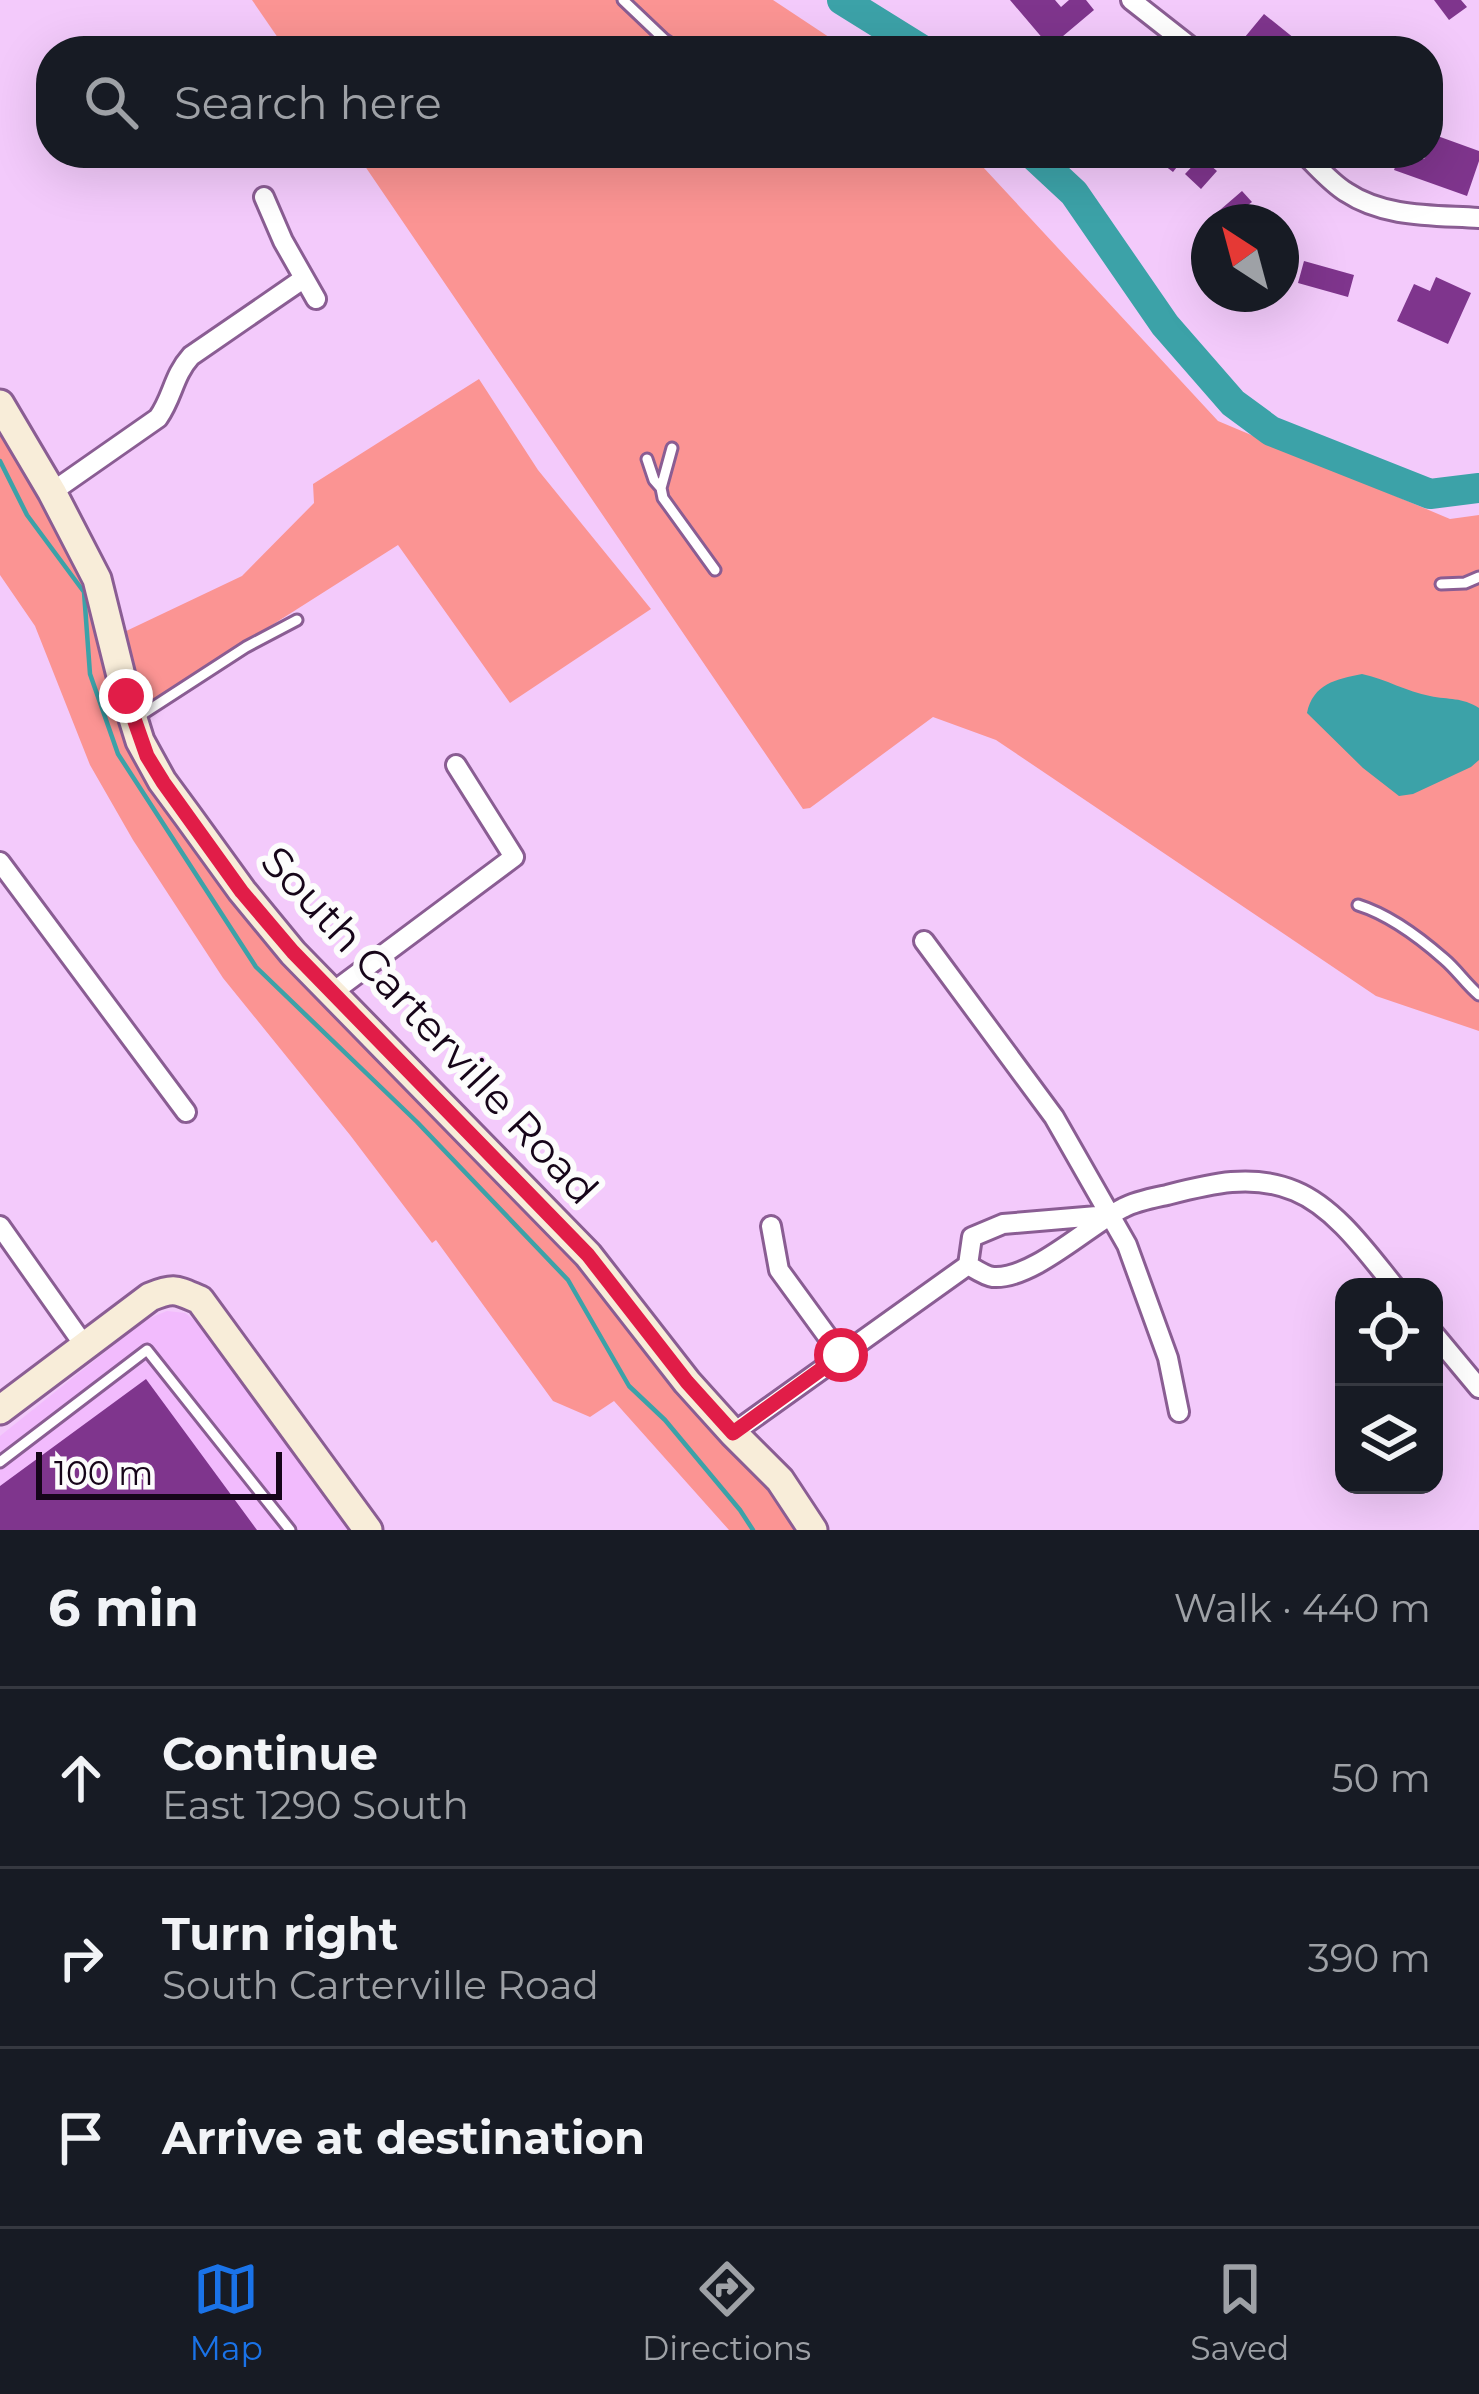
<!DOCTYPE html>
<meta charset="utf-8">
<style>
body{margin:0;font-family:Montserrat,sans-serif;background:#20242c;color:#f1f3f6}
.controls{position:absolute;right:36px;bottom:36px;display:grid;overflow:hidden;border-radius:24px;box-shadow:0 12px 48px #0002}
.controls button{width:108px;height:108px;display:grid;place-items:center;padding:0;border:0;border-bottom:3px solid #363941;background:#171b24;color:#f1f3f6;font:60px sans-serif}
.compass{position:absolute;left:1191px;top:204px;width:108px;height:108px;border-radius:50%;background:#171b24;box-shadow:0 12px 48px #0002;rotate:324deg}
.scale{position:absolute;left:36px;bottom:30px;width:246px;box-sizing:border-box;padding-left:12px;border:6px solid #160519;border-top:0;font-size:33px;line-height:42px;white-space:nowrap;color:#160519;-webkit-text-stroke:9px #fcfcfc;paint-order:stroke}
.stop{position:absolute;width:36px;height:36px;margin:-27px;border:9px solid #e11d48;border-radius:50%;background:#fff}
.stop.end{background:#e11d48;border-color:#fff;box-shadow:0 3px 12px #0008}
.list{margin:0;padding:0;list-style:none}
h2{display:flex;justify-content:space-between;align-items:center;height:156px;margin:0;padding:0 48px;font-size:51px}
h2 small{font-size:39px;font-weight:400;color:#9ea1a6}
.list li{display:grid;grid-template-columns:78px 1fr auto;gap:36px;align-items:center;box-sizing:border-box;height:180px;padding:0 48px;border-top:3px solid #363941}
.list b{display:block;font-size:45px;white-space:nowrap}
.list p{margin:0;font-size:39px;white-space:nowrap;color:#9ea1a6}
.list em{font-size:39px;font-style:normal;color:#9ea1a6}
.icon{flex:none;width:66px;height:66px;fill:none;stroke:currentColor;stroke-width:2;stroke-linecap:round;stroke-linejoin:round}
.map{position:relative;flex:none;width:1479px;height:1530px;overflow:hidden}
.search{position:absolute;background:#171b24;box-shadow:0 12px 48px #0002;left:36px;right:36px;top:36px;height:132px;display:flex;align-items:center;gap:30px;box-sizing:border-box;padding:0 42px;border-radius:48px;color:#9ea1a6;font-size:45px}
.sheet{height:696px;background:#171b24}
nav{display:flex;justify-content:space-around;align-items:center;box-sizing:border-box;height:168px;border-top:3px solid #363941;background:#171b24;font-size:33px;color:#9ea1a6}
nav a{display:grid;justify-items:center;gap:6px}
nav .on{color:#1a73e8}
.map>svg:first-child{display:block}
.built{fill:#f2bbfd}
.green{fill:#fb9493}
.water{fill:#3ca2a8}
.lines{fill:none;stroke-linecap:round;stroke-linejoin:round}
.stream{stroke:#3ca2a8;stroke-width:4.5}
.river{stroke:#3ca2a8;stroke-width:30}
.building{fill:#7f358d}
.lane-casing{stroke:#8a5d93;stroke-width:15}
.street-casing{stroke:#8a5d93;stroke-width:24}
.secondary-casing{stroke:#8a5d93;stroke-width:33}
.lane{stroke:#fff;stroke-width:9}
.street{stroke:#fff;stroke-width:18}
.secondary{stroke:#f8edd9;stroke-width:27}
.route{stroke:#e11d48;stroke-width:15}
.labels{text-anchor:middle;stroke-width:12;stroke-linejoin:round;paint-order:stroke}
.street-label{font-size:42px;fill:#160519;stroke:#fcfcfc}
</style>
<div class="map">
<svg width="1479" height="1530" viewBox="0 0 1479 1530">
<rect width="100%" height="100%" fill="#f3cafb"/>
<path class="built" d="M167 1311 185 1313 197 1322 350 1530H0V1436L145 1320Z"/>
<path class="green" d="M252 0H773L850 51H287Z
M356 153H970L1218 421 1450 519 1479 515V1031L1376 996 996 740 933 717 810 808 803 809Z
M479 379 538 470 651 609 510 703 398 545 140 709 122 633 242 576 314 503 313 484Z
M0 422 77 559 184 827 538 1210 767 1478 801 1530H729L614 1401 590 1417 553 1401 436 1240 432 1243 350 1135 223 978 133 840 90 765 35 626 0 575Z"/>
<path class="water" d="M1362 674C1386 679 1407 692 1430 696 1449 700 1462 697 1479 708V760L1471 767 1413 794 1399 796 1363 768 1307 713C1313 684 1336 679 1362 674Z"/>
<g class="lines">
<path class="stream" d="M0 461 27 515 84 592 90 674 118 754 256 967 417 1122 568 1280 629 1386 665 1420 740 1510 753 1530"/>
<path class="river" d="M842 0 924 51
M1031 153 1074 193 1165 325 1233 403 1271 431 1430 494 1479 488"/>
</g>
<path class="building" d="M1010 0H1055L1061 7 1069 0H1086L1094 10 1050 47Z
M1434 0H1461L1467 7 1449 20Z
M1264 14 1310 51H1249L1240 43Z
M1099 36 1115 51H1084Z
M1432 134 1479 151V161L1467 196 1394 170 1400 153 1424 159 1428 153Z
M1168 153H1188L1173 172 1160 162Z
M1201 157 1217 171 1201 189 1185 174Z
M1242 191 1252 202 1244 208 1256 222H1219L1213 216Z
M1304 261 1354 275 1348 297 1298 283Z
M1436 277 1471 293 1448 344 1397 321 1414 284 1430 291Z
M146 1379 257 1530H0V1486Z"/>
<g class="lines">
<g class="lane-casing">
<path id="lane" d="M623 0 664 39 682 51
M672 448 661 488 663 498 715 570
M647 459 654 480 661 488
M1441 584 1465 583 1479 577
M138 717 246 647 297 620
M1358 905C1390 915 1419 937 1444 959 1457 970 1466 984 1479 995
M0 1462 147 1350 290 1530"/>
</g>
<g class="street-casing">
<path id="street" d="M1131 0 1196 51
M1303 153C1317 166 1330 182 1346 192 1385 218 1434 215 1479 218
M264 197 283 241 316 299
M52 492 158 418C173 397 173 376 191 356L303 279
M0 862 186 1112
M924 941 1054 1117 1127 1245 1168 1358 1179 1412
M333 992 514 857 456 765
M0 1226 84 1345
M771 1226 779 1270 841 1355
M968 1265C975 1269 985 1276 993 1277 1032 1280 1089 1225 1123 1208 1136 1201 1153 1198 1167 1195 1210 1184 1252 1173 1295 1191 1336 1208 1368 1254 1395 1287
M1434 1334 1479 1388
M733 1433 968 1265 972 1237 1003 1224 1109 1215"/>
</g>
<g class="secondary-casing">
<path id="secondary" d="M0 404 52 492 97 579 126 696 140 741 162 781 187 815 242 891 293 953 588 1255 687 1382 733 1433 780 1480 813 1530
M0 1410 150 1297C175 1287 176 1290 200 1300L368 1530"/>
</g>
<use href="#lane" class="lane"/>
<use href="#street" class="street"/>
<use href="#secondary" class="secondary"/>
</g>
<g class="lines">
<path class="route" d="M126 696 147 756 163 782 242 892 293 952 588 1255 687 1382 733 1433 841 1355"/>
</g>
<g class="labels">
<g class="street-label">
<text transform="translate(430 1025) rotate(47)" y="15">South Carterville Road</text>
</g>
</g>
</svg>
<div class="controls">
<button><svg class="icon" aria-label="locate" viewBox="0 0 24 24"><circle cx="12" cy="12" r="6"/><path d="M12 2v4M12 18v4M2 12h4M18 12h4"/></svg></button>
<button><svg class="icon" aria-label="layers" viewBox="0 0 24 24"><path d="M12 4l9 5-9 5-9-5zM3 14l9 5 9-5"/></svg></button>
</div>
<svg class="compass" viewBox="-18 -18 36 36"><path d="M0-13l5 13h-10z" fill="#e53935"/><path d="M0 13l5-13h-10z" fill="#9ea1a6"/></svg>
<div class="scale">100 m</div>
<div class="stop" style="left:841px;top:1355px"></div>
<div class="stop end" style="left:126px;top:696px"></div>
<div class="search"><svg class="icon" aria-label="search" viewBox="0 0 24 24"><circle cx="10" cy="10" r="6"/><path d="M15 15l6 6"/></svg>Search here</div>
</div>
<section class="sheet">
<h2>6 min<small>Walk · 440 m</small></h2>
<ul class="list">
<li><svg class="icon" aria-label="ahead" viewBox="0 0 24 24"><path d="M12 20V5M6 11l6-6 6 6"/></svg><div><b>Continue</b><p>East 1290 South</p></div><em>50 m</em></li>
<li><svg class="icon" aria-label="right" viewBox="0 0 24 24"><path d="M7 20v-9h11M14 6l5 5-5 5"/></svg><div><b>Turn right</b><p>South Carterville Road</p></div><em>390 m</em></li>
<li><svg class="icon" aria-label="arrive" viewBox="0 0 24 24"><path d="M6 21V4h12l-3 4 3 4H6"/></svg><div><b>Arrive at destination</b></div></li>
</ul>
</section>
<nav>
<a class="on"><svg class="icon" aria-label="map" viewBox="0 0 24 24"><path d="M3 6l6-2 6 2 6-2v14l-6 2-6-2-6 2zM9 4v14M15 6v14"/></svg>Map</a>
<a><svg class="icon" aria-label="directions" viewBox="0 0 24 24"><path d="M12 3l9 9-9 9-9-9zM9 14v-3h6M13 9l2 2-2 2"/></svg>Directions</a>
<a><svg class="icon" aria-label="saved" viewBox="0 0 24 24"><path d="M7 4h10v16l-5-4-5 4z"/></svg>Saved</a>
</nav>
